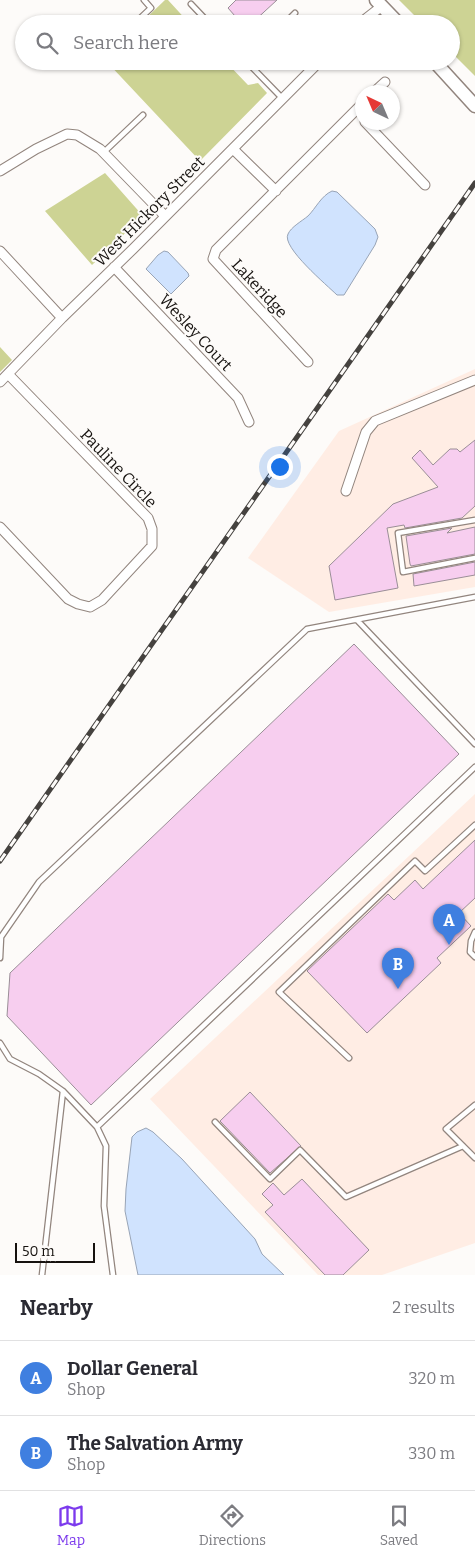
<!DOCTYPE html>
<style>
body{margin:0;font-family:Bitter,serif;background:#f7f7f7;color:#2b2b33}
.compass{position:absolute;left:355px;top:85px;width:45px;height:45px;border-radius:50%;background:#fff;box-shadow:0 1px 4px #0004;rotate:316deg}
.scale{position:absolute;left:15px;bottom:12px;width:80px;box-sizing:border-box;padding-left:5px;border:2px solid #16120f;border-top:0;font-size:14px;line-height:18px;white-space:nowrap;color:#16120f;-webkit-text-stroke:4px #fdfbf9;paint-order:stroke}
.you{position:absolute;left:279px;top:466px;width:18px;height:18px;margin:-12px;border:4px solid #fff;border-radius:50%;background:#1a73e8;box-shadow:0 0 0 8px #1a73e833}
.badge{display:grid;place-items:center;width:32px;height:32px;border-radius:50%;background:#7c3aed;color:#fff;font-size:16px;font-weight:700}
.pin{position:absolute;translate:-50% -41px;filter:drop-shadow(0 1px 2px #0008)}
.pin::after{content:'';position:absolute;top:26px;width:18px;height:15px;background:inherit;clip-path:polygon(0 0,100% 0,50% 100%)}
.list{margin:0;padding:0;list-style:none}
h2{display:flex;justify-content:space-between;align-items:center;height:65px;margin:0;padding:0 20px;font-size:21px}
h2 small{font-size:16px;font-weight:400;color:#7c7c81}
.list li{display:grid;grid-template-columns:32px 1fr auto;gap:15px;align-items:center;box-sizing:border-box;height:75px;padding:0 20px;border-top:1px solid #e1e1e2}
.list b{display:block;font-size:19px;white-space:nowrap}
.list p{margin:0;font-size:16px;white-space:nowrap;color:#7c7c81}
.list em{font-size:16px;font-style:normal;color:#7c7c81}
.icon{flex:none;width:28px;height:28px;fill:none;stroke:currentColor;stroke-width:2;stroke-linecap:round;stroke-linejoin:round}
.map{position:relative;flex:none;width:475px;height:1275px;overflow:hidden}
.search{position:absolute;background:#fff;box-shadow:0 1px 4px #0004;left:15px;right:15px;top:15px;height:55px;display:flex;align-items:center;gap:12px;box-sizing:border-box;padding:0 18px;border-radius:28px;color:#7c7c81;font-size:19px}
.sheet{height:215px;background:#fff}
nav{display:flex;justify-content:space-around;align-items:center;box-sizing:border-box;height:70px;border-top:1px solid #e1e1e2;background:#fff;font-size:14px;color:#7c7c81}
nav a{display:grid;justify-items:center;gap:2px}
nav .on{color:#7c3aed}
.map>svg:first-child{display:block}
.built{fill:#ffede4}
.green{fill:#cdd394}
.water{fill:#d0e3fe;stroke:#98a4b6}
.building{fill:#f7ceef;stroke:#9a8e97}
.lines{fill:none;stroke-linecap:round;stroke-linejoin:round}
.service-casing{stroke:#92857e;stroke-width:7}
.minor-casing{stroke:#92857e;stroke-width:11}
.primary-casing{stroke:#92857e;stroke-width:15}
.service{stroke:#fff;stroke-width:4.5}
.minor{stroke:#fff;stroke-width:9}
.primary{stroke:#fff;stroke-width:12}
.rail-casing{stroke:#45423f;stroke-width:5}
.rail{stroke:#fdfbf9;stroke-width:3;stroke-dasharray:9;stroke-linecap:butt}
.labels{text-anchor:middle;stroke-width:4;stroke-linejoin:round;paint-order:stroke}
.street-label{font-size:16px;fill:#16120f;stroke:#fdfbf9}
</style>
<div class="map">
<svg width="475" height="1275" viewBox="0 0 475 1275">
<rect width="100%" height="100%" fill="#fdfbf9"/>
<path class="built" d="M475 369V587L329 612 248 558 339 431Z
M475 794V1243L382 1275H318L150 1099Z"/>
<path class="green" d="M165 0H168L190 24H140Z
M399 0H475V76L451 52V24H423Z
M106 61H225L248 85 258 83 267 93 200 161Z
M105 173 143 216 92 265 45 211Z
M0 347 12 360 0 372Z"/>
<path class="water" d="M332 191 337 192 375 229 378 237 375 245 344 295H337C328 286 281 247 288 234 291 227 302 221 308 216 316 208 321 196 332 191Z
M164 251 168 252 188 273 189 276 171 294 146 269 158 255Z
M146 1128 153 1132 182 1159 255 1239 262 1254 284 1275H138L125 1211 126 1189 132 1137 137 1132Z"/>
<path class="building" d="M236 0H277L251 24H242L228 8Z
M475 440V506L462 518 405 528 404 525 387 528 398 588 335 600 329 566 393 504 438 487 412 458 420 450 433 465 450 449H457L460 452Z
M475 527V554L411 566 410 564 406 536 452 528 447 533Z
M475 562V575L414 586 413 574Z
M354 644 459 754 91 1105 7 1016 10 973Z
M475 840V898L459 913 471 926 437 958 441 963 367 1033 307 971 388 894 394 900 415 880 423 889Z
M250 1092 301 1146 270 1173 220 1121Z
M302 1179 369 1250 343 1275H325L265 1212 273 1205 262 1194 273 1183 284 1195Z"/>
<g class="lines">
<g class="service-casing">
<path id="service" d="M191 4 210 24
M134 24 151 8 144 0
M284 24 295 13
M246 61 282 98
M104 152 143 115
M475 520 398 533 403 572 475 558
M357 620 475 744
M475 932 471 941 470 952 475 957
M0 958 1 937 39 882 307 629 475 597
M0 1043 10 1059 39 1074 63 1091
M349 1058 279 992 415 861 425 871 475 825
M475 1105 446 1129 475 1158
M215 1122 270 1179 300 1150 346 1197 463 1146
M42 1275 63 1091 97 1127
M113 1275 104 1206 106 1146 97 1127 475 767"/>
</g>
<g class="minor-casing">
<path id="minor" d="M359 24 382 6
M374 92 385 82
M365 122 425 185
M233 149 276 191
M0 171 36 149 67 134 77 135 100 149 165 216
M0 251 62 318
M114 267 238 398 249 422
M308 362 213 259 216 250 362 104
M0 382 62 318 133 249 320 61
M346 491 366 432 375 421 475 380
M0 527 68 599 78 604 90 607 102 600 152 546V529L148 518 8 374"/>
</g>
<g class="primary-casing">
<path id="primary" d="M376 0 399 24
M434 61 475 106"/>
</g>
<use href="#service" class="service"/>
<use href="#minor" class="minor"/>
<use href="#primary" class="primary"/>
<g class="rail-casing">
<path id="rail" d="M0 861 475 183"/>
</g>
<use href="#rail" class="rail"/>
</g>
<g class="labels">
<g class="street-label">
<text transform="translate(149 211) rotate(-45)" y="6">West Hickory Street</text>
<text transform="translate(260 288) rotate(47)" y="6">Lakeridge</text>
<text transform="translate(196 332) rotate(47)" y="6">Wesley Court</text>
<text transform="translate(119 468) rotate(46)" y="6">Pauline Circle</text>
</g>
</g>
</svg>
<svg class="compass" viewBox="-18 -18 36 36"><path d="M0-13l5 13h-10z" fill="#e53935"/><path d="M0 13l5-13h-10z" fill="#7c7c81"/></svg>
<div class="scale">50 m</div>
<div class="you"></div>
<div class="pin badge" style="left:449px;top:945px;background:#3f7fe0">A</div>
<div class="pin badge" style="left:398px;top:989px;background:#3f7fe0">B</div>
<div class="search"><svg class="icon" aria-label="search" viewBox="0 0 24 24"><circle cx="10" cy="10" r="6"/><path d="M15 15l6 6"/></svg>Search here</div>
</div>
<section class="sheet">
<h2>Nearby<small>2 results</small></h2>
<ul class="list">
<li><span class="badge" style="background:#3f7fe0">A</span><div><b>Dollar General</b><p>Shop</p></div><em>320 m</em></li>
<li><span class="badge" style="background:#3f7fe0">B</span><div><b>The Salvation Army</b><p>Shop</p></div><em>330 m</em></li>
</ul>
</section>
<nav>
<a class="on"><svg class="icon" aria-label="map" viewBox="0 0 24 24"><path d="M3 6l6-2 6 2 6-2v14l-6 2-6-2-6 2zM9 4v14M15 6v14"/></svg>Map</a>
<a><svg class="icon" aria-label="directions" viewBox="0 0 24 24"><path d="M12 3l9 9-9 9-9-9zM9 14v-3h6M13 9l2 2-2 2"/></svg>Directions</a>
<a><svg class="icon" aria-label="saved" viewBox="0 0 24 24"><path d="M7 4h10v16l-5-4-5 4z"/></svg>Saved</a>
</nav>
